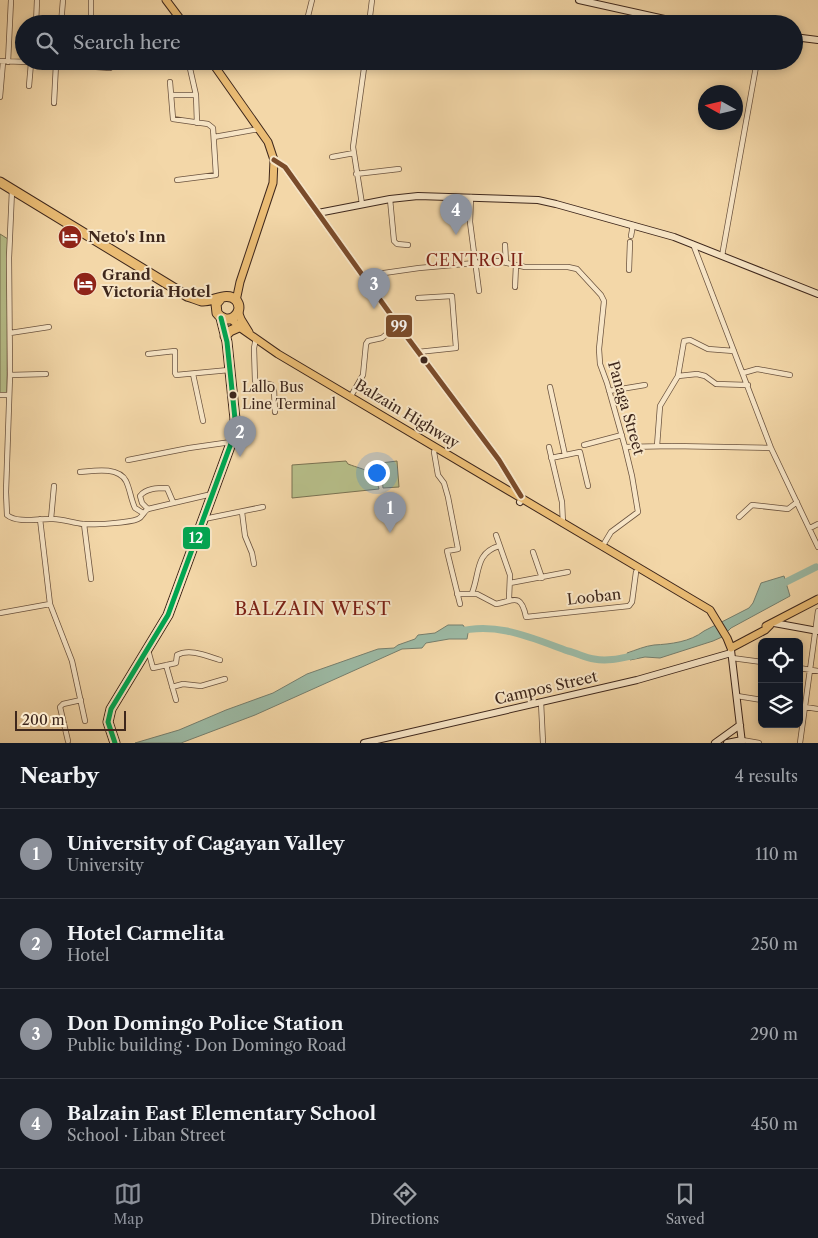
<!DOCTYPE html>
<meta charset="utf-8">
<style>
body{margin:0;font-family:"Libre Caslon Text",serif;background:#242831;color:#f1f3f6}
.controls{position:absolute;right:15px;bottom:15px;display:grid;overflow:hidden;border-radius:8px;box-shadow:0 2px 8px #0003}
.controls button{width:45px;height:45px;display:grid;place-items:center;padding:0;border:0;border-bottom:1px solid #363941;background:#171b24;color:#f1f3f6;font:25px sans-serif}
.compass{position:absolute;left:698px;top:85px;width:45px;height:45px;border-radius:50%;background:#171b24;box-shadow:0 2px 8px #0003;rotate:278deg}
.scale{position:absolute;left:15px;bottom:12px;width:111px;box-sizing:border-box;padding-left:5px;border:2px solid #3e271c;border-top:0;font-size:14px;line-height:18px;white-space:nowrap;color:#3e271c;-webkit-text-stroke:4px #f7e5c6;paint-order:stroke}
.you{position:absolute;left:376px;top:472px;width:18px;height:18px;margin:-12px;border:4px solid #fff;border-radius:50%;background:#1a73e8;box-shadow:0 0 0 8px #1a73e833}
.badge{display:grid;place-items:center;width:32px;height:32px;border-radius:50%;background:#8c9099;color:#fff;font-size:16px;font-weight:700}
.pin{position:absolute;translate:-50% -41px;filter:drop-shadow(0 1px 2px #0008)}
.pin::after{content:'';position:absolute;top:26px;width:18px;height:15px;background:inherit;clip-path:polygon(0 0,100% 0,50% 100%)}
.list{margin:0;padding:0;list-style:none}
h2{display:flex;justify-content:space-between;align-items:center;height:65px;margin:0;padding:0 20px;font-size:21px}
h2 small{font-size:16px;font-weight:400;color:#9ea1a6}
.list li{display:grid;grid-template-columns:32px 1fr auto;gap:15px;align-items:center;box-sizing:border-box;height:90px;padding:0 20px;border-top:1px solid #363941}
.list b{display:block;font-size:19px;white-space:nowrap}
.list p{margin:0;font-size:16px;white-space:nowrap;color:#9ea1a6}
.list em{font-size:16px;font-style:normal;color:#9ea1a6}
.icon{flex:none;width:28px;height:28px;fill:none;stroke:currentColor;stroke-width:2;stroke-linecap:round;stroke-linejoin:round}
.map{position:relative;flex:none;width:818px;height:743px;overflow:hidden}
.search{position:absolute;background:#171b24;box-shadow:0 2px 8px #0003;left:15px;right:15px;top:15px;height:55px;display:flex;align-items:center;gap:12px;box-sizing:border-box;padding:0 18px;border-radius:28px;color:#9ea1a6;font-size:19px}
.sheet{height:425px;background:#171b24}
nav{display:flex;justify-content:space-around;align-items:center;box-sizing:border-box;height:70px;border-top:1px solid #363941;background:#171b24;font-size:14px;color:#9ea1a6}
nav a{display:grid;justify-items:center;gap:2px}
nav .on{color:#8c9099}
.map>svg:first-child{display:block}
.green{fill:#b7bf8a;stroke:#7a7353}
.water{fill:#9cbaa5;stroke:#767f6e}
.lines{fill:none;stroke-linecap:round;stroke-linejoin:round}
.river{stroke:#9cbaa5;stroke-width:7}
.street-casing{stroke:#6b533f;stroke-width:6}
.secondary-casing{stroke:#3e271c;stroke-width:8}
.primary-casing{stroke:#3e271c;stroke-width:9}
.highway-casing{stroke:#3e271c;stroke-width:11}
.street{stroke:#f7e5c6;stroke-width:4.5}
.secondary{stroke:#f7e5c6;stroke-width:6}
.primary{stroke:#eabc74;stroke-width:7}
.highway{stroke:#eabc74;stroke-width:9}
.bus-1-casing{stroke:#f7e5c6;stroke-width:9}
.bus-2-casing{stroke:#f7e5c6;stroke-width:9}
.bus-1{stroke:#7a4b2a;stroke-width:5}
.bus-2{stroke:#00a651;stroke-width:5}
.bus-dot{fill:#3e271c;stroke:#f7e5c6;stroke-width:2}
.labels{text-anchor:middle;stroke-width:4;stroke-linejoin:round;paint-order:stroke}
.bus-label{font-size:14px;fill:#3e271c;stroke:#f7e5c6;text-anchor:start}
.poi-label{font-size:15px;font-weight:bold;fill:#3e271c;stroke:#f7e5c6;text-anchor:start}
.street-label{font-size:15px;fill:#3e271c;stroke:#f7e5c6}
.neighbourhood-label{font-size:16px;letter-spacing:1px;fill:#7a1f14;stroke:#f7e5c6}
.quarter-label{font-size:18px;letter-spacing:1px;fill:#7a1f14;stroke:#f7e5c6}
.line-badge{stroke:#f7e5c6;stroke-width:2}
.badge-label{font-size:14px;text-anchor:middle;font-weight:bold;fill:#fff}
</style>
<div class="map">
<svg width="818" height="743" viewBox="0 0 818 743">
<rect width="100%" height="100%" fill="#f3d7a8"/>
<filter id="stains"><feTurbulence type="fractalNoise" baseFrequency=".004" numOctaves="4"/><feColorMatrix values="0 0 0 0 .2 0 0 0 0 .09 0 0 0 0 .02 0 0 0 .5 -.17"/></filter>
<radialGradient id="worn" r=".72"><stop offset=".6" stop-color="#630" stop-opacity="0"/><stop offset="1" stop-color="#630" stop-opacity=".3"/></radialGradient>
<path class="green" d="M0 234 8 239 7 393H0Z
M346 461 348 464C366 471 374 469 379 489L292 498V465Z
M397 461 399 487 383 488 381 463Z"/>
<path class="water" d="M784 576 790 596 731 628 722 637 713 641 660 658 645 657 630 660 627 653C636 650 645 646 654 645 671 644 690 642 704 631L749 608 753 603 761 583Z
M448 625H463L468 633 467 639H449L426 643 422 648 402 649 255 715 181 743H135L179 730 226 710 273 693 307 674 378 649 394 648 398 645 415 639 418 635 435 633Z"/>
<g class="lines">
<path class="river" d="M778 586 816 567
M457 632C496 621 532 638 568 651 577 653 585 658 594 659 608 662 622 658 636 655"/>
<g class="street-casing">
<path id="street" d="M91 0V24
M36 24 37 0
M61 24 63 0
M306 24 312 0
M369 24 372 0
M0 61 84 64 96 67 110 68
M8 62 11 0
M170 82 173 119 208 124 213 128 216 175 177 180
M29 86 31 63
M171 95H196
M0 97 3 62
M54 103 56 64
M197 123 196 95 189 64 190 62 199 61
M214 137 259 129
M332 157 354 153
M356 174 399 169
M12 190 9 258 10 375 6 492 7 515C18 524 39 518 53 519 63 519 73 523 83 524 93 525 129 523 138 519 143 517 143 512 148 509L212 494
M471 197 470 222 479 291
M390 199 394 241 397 244 408 245
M362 204 353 147 365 61
M631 236 633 225
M693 244 771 448 818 547
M505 245 506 262
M722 256 757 61
M629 270 630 242
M363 276 419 268 498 261 525 267H568L577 269 601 295 604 301 599 349 600 364 607 383 625 447 632 476 638 512 611 532 602 547
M515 287 516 265
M418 298 452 296 456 348 418 352
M10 333 49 327
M256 338 254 348 255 381 272 385 274 390 275 412
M148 354 175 351V373L176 375 229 370
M743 373 757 369 790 375
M193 374 203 421
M10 375 46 374
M678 376 697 374 705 376 716 384 748 385
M550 387 565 455
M609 391 645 385
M0 395H9
M351 396 363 375 366 344 368 341 382 338 389 332 401 329
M584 445 622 435
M657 446 660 406 678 376 684 341 690 340 708 349 734 351
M549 447 562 502 563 524
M625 447 672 446 771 448
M436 448 434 452 438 475 444 483 448 497 458 549 447 551 460 604
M551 458 580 452 588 486
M128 460 189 448 231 442
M80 472C93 471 118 466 126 481 130 489 131 500 135 508L143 513
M148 509 142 503 140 496C146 488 158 488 167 488L173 502
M242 512 245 536 252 553 254 564
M739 517 752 505 788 509 797 502
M40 519 50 604 72 661 85 721
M51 519 54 486
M204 519 263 507
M84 524 91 579
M810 528 818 524
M496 535 510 575 509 599
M533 552 542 578
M510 583 568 572
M472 593C480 573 475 553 499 546
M457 594H477L496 604C513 601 521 592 526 617L629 606 632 602 636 572
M0 613 50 604
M148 650 153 668 176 663 177 655C190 648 207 656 220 660
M732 658 762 662
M166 665 176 700
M799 668 818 671
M172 687 183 684 201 686 225 679
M737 696 762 700
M541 702 543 743
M799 706 818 709
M742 740 759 743
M68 741 60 707 63 704 81 700
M800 743 818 611"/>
</g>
<g class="secondary-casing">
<path id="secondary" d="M579 0 687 24
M794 37 818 40
M274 160 285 167 401 329 499 460 522 498 520 502
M318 213 390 199 418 196 538 200 556 204 674 237 818 294
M774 623 818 631
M731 650 742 743
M364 743 637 680 731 653
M715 743 740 725
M727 743 742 740"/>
</g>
<g class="primary-casing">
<path id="primary" d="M166 0 184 24
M211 61 268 142 274 160 273 183 240 282 236 301
M238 311 241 319 249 332
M231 319 242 329 278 354 710 610 727 638 731 648 765 630 770 625
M766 626 818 599"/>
</g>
<g class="highway-casing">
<path id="highway" d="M0 182 187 296C192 297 197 300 202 301 213 302 227 291 236 300 246 312 228 328 217 313L216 304 221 298
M225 336 230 331 239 327
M115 743 108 722 111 709 168 615 233 438 235 419 227 342 221 318"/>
</g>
<use href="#street" class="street"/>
<use href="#secondary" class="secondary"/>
<use href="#primary" class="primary"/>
<use href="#highway" class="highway"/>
<g class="bus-1-casing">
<path id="bus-1" d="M274 160 285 167 401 329 499 460 521 496"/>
</g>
<g class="bus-2-casing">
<path id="bus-2" d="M115 743 108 722 111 709 168 615 233 438 235 419 227 342 221 318"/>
</g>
<use href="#bus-1" class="bus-1"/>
<use href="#bus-2" class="bus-2"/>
</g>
<defs>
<g id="hotel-disc" transform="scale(1.25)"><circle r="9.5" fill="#8f2418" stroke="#f7e5c6"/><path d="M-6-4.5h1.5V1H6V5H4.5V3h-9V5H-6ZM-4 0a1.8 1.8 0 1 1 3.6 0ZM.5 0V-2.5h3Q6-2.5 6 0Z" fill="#fff"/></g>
</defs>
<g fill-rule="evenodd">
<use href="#hotel-disc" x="70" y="237"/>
<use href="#hotel-disc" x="85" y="284"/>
</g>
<g class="bus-dot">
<circle cx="424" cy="360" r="4.5"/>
<circle cx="233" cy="395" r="4.5"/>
</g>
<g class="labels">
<g class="bus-label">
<text x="242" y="392">Lallo Bus<tspan x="242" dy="17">Line Terminal</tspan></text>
</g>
<g class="poi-label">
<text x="88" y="242">Neto's Inn</text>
<text x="102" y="280">Grand<tspan x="102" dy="17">Victoria Hotel</tspan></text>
</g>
<g class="street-label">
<text transform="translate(626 408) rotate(74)" y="5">Panaga Street</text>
<text transform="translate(407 414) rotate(31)" y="5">Balzain Highway</text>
<text transform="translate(594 597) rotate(-6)" y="5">Looban</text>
<text transform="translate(546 688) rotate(-13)" y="5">Campos Street</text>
</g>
<g class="neighbourhood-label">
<text x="475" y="266">CENTRO II</text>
</g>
<g class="quarter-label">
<text x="313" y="615">BALZAIN WEST</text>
</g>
</g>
<g class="line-badge">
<rect x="385" y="314" width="28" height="24" rx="5" fill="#7a4b2a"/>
<rect x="182" y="526" width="29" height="24" rx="5" fill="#00a651"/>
</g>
<g class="badge-label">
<text x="399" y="331">99</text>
<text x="196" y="543">12</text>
</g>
<rect width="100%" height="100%" filter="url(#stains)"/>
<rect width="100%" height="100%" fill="url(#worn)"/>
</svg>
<div class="controls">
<button><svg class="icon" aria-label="locate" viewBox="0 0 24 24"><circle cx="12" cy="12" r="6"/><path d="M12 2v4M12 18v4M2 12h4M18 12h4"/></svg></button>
<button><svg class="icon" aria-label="layers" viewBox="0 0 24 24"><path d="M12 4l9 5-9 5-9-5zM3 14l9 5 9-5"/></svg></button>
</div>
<svg class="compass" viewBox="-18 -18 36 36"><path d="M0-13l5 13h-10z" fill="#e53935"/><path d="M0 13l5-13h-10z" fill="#9ea1a6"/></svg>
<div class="scale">200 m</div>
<div class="you"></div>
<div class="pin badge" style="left:390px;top:533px">1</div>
<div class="pin badge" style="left:240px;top:457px">2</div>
<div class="pin badge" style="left:374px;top:309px">3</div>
<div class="pin badge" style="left:456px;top:235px">4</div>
<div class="search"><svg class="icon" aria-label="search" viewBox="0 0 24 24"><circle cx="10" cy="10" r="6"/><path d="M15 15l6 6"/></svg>Search here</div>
</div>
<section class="sheet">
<h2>Nearby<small>4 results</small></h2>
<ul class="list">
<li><span class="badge">1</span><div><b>University of Cagayan Valley</b><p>University</p></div><em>110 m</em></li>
<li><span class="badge">2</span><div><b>Hotel Carmelita</b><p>Hotel</p></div><em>250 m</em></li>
<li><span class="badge">3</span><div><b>Don Domingo Police Station</b><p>Public building · Don Domingo Road</p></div><em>290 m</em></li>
<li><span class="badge">4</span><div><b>Balzain East Elementary School</b><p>School · Liban Street</p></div><em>450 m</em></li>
</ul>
</section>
<nav>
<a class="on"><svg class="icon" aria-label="map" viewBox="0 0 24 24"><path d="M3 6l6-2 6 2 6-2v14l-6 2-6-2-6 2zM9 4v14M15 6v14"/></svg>Map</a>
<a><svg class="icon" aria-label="directions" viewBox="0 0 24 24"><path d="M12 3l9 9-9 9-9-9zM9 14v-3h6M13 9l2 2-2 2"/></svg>Directions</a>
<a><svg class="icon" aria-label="saved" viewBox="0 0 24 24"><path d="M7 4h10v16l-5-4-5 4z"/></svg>Saved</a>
</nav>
